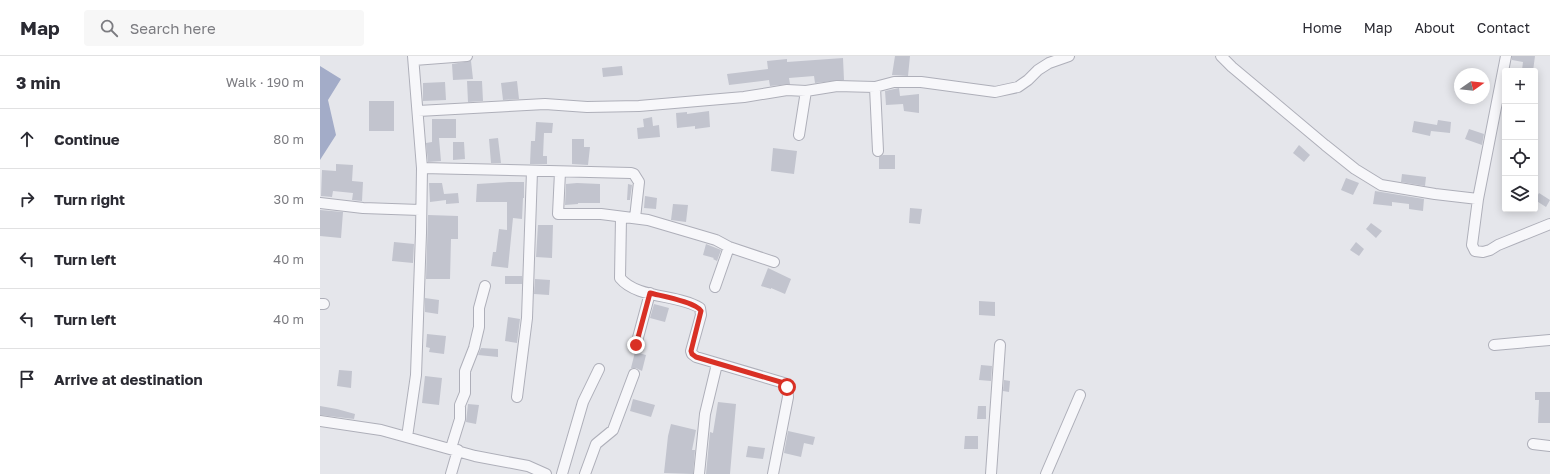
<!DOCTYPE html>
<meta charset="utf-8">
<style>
body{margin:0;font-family:"Golos Text",sans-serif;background:#f7f7f7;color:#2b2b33}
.controls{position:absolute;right:12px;top:12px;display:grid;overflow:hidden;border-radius:4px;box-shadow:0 2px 10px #0003}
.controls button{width:36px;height:36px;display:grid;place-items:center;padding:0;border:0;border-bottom:1px solid #e1e1e2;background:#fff;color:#2b2b33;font:20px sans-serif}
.compass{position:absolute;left:1134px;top:12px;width:36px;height:36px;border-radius:50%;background:#fff;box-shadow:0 2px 10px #0003;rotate:76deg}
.stop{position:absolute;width:12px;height:12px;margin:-9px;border:3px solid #d93025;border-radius:50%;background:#fff}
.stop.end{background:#d93025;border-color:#fff;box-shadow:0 1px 4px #0008}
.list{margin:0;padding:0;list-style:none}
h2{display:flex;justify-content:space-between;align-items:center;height:52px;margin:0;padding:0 16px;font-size:17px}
h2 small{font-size:13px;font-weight:400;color:#7c7c81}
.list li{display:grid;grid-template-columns:26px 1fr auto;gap:12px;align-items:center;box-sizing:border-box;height:60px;padding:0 16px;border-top:1px solid #e1e1e2}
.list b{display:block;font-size:15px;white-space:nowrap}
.list em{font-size:13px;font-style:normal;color:#7c7c81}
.icon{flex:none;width:22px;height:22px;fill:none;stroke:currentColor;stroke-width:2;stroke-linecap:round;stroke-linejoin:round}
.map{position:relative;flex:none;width:1230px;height:418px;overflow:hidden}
header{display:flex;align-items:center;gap:24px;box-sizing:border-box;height:56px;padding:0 20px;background:#fff;border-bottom:1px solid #e1e1e2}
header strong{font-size:19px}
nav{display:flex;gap:22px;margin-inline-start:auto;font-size:14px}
.search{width:280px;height:36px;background:#f7f7f7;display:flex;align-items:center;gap:10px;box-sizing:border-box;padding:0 14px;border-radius:4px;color:#7c7c81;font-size:15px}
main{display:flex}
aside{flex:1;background:#fff}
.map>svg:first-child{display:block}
.water{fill:#a3acc8}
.building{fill:#c2c4ce}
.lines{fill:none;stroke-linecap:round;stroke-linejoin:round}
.minor-casing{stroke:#aeafb9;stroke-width:12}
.minor{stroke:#f7f7fa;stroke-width:10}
.route{stroke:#d93025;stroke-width:5}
</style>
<header>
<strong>Map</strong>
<div class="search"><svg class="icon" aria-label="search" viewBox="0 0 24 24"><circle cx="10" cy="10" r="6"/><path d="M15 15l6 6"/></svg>Search here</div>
<nav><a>Home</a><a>Map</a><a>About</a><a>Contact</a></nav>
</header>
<main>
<aside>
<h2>3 min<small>Walk · 190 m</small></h2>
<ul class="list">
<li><svg class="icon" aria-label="ahead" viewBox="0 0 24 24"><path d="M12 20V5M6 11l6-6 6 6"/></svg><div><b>Continue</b></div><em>80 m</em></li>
<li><svg class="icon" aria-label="right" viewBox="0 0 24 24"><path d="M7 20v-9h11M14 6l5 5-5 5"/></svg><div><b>Turn right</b></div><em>30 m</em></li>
<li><svg class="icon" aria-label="left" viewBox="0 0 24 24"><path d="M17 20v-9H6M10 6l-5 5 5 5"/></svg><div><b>Turn left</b></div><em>40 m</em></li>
<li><svg class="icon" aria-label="left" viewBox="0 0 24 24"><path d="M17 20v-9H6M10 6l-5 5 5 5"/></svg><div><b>Turn left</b></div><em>40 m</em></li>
<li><svg class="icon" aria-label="arrive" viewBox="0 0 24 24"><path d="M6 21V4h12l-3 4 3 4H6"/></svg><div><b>Arrive at destination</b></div></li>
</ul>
</aside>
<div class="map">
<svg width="1230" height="418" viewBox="0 0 1230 418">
<rect width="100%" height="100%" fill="#e5e6eb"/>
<path class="water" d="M0 10 21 23 8 44 16 79 0 104Z"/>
<path class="building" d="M575 0H590L588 20 572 19Z
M1192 0H1215L1213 15 1202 14 1203 6 1192 4Z
M523 2 524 24 495 27 494 20 469 22 470 28 450 30 449 24 409 29 407 18 448 13 447 5 467 3V6Z
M151 5 153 23 133 24 132 8Z
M302 10 303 19 283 21 282 12Z
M147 25H162L163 45 148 46Z
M197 25 199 43 183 44 181 27Z
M125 26 126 44 103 45V27Z
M579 32 580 40 599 38V57L584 55 583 48 566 49 565 35Z
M49 45H74V75H49Z
M389 55 390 71 375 73V70L357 72 356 57 367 56V58Z
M332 61 333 70 339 69 340 81 318 83 317 72 324 71 323 63Z
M112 63H136V82H119L121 105 108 106 106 87 112 86Z
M1118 64 1131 66 1130 77 1111 75 1110 80 1092 76 1094 65 1117 69Z
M216 66 233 67 232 77H224L223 100H227V108H210L211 85H215Z
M1149 73 1164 78 1162 89 1145 83Z
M178 82 181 107H171L169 83Z
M252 83H264V91H270L268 109 252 108Z
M133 86H144L145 103 133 104Z
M979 89 990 99 984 106 973 97Z
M453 92 477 95 474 118 451 115Z
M563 99H575V113H559V101Z
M16 108 33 109 32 125 43 126 42 145 32 144 33 137 13 135 12 141 1 140 2 114 16 115Z
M1082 118 1106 121 1105 130 1081 126Z
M1026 122 1039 127 1033 139 1021 134Z
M189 126H204V142H203L202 163 193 162 188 212 171 210 173 196H176L179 173 187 174V146H156L157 128Z
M109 127H122L124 138 138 137 139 147 126 148V144L110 146Z
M257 127 280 128V147H258V148L245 149 246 128Z
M308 128 312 129 310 144H307Z
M1055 135 1104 143 1103 155 1089 153V148L1072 146V150L1053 148Z
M1219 137 1230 144 1226 151 1215 144Z
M325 140 337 142 336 153 324 152Z
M353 148 368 149 366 166 351 164Z
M590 152 602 153 600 168 589 167Z
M0 154 23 156 21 182 0 180Z
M108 159 138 160V183H131L130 223H106Z
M1051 167 1062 175 1056 182 1046 173Z
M218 169H233L232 202 216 201Z
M74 186 94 188 93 207 72 205Z
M1036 186 1044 193 1039 200 1030 194Z
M386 188 401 194 397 205 393 203 394 202 383 199Z
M448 212 471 223 465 238 451 232V233L441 230Z
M185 220H202V228H185Z
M215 223 230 224 229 239 214 238Z
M105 242 119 244 118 258 105 256Z
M659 245 675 246V260L659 259Z
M334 248 349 252 345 266 330 262Z
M188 261 200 263 197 287 185 285Z
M107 278 126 280 124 298 109 296 110 292 106 291Z
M161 292 178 293V301L158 299Z
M315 296 326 299 322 315 316 312H311Z
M661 309 672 310 671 325 659 324Z
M19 314 32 315 31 332 17 330Z
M105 320 122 322 119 349 102 347Z
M684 324 690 325 689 336 683 335Z
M1215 336H1230V367H1218L1219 344H1215Z
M313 343 335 349 331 361 310 355Z
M398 346 416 348 410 418H386L390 376 393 377Z
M148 348 159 349 156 368 146 366Z
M0 350 17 353 35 358 34 363 0 359Z
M658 350H666V363H657Z
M351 368 376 374 372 394H375L373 418 344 417 348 380Z
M468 375 495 381 493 389 484 387 481 401 464 397Z
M645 380H658V393H644Z
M428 390 445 392 443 403 426 401Z"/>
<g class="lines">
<g class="minor-casing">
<path id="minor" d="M901 0 912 11 1005 89 1035 113 1061 129 1115 138 1158 143 1186 0
M94 4 147 0
M555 31 558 95
M98 55 225 48 267 51 319 50 424 41 467 34 486 35 517 30 555 31 574 26H601L675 36 698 31 708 24 718 14 729 7 749 0
M479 79 486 35
M102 112 311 117 314 118 319 126 315 162
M240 116 238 158H281L328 164 396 184 409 191 454 206
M1158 143 1152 189 1155 195 1163 196 1170 194 1178 189 1230 168
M0 147 43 152 100 154
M301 161 300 222C317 243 358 238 380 252L381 259 371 295 372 298 376 301 464 327 467 331 468 341 453 418
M395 231 409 191
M0 248H4
M316 289 330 237
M1174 289 1230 284
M197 341 207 262 212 115
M0 365 61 374 155 400 208 410 226 418
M87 381 96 319 101 177 102 112 93 0
M1213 388 1230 390
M131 392 140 363V349L145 337V315L154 292 159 271V252L165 230
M131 418 138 394
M242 418 263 346 279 313
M265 418 276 388 293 374 314 318
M379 418 385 358 397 308
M671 418 680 289
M726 418 760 339"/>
</g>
<use href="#minor" class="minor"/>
</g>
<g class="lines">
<path class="route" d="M316 289 330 237C341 240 376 246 381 255L371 295 372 298 376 301 464 327 467 331"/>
</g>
</svg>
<div class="controls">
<button>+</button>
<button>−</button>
<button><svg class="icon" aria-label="locate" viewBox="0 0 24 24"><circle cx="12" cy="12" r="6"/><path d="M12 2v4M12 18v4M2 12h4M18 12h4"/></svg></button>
<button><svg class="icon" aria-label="layers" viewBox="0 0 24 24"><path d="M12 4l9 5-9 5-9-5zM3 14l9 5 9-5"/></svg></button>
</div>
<svg class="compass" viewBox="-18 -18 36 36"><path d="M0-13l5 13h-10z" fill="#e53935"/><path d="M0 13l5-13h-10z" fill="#7c7c81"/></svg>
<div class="stop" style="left:467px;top:331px"></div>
<div class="stop end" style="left:316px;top:289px"></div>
</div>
</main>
